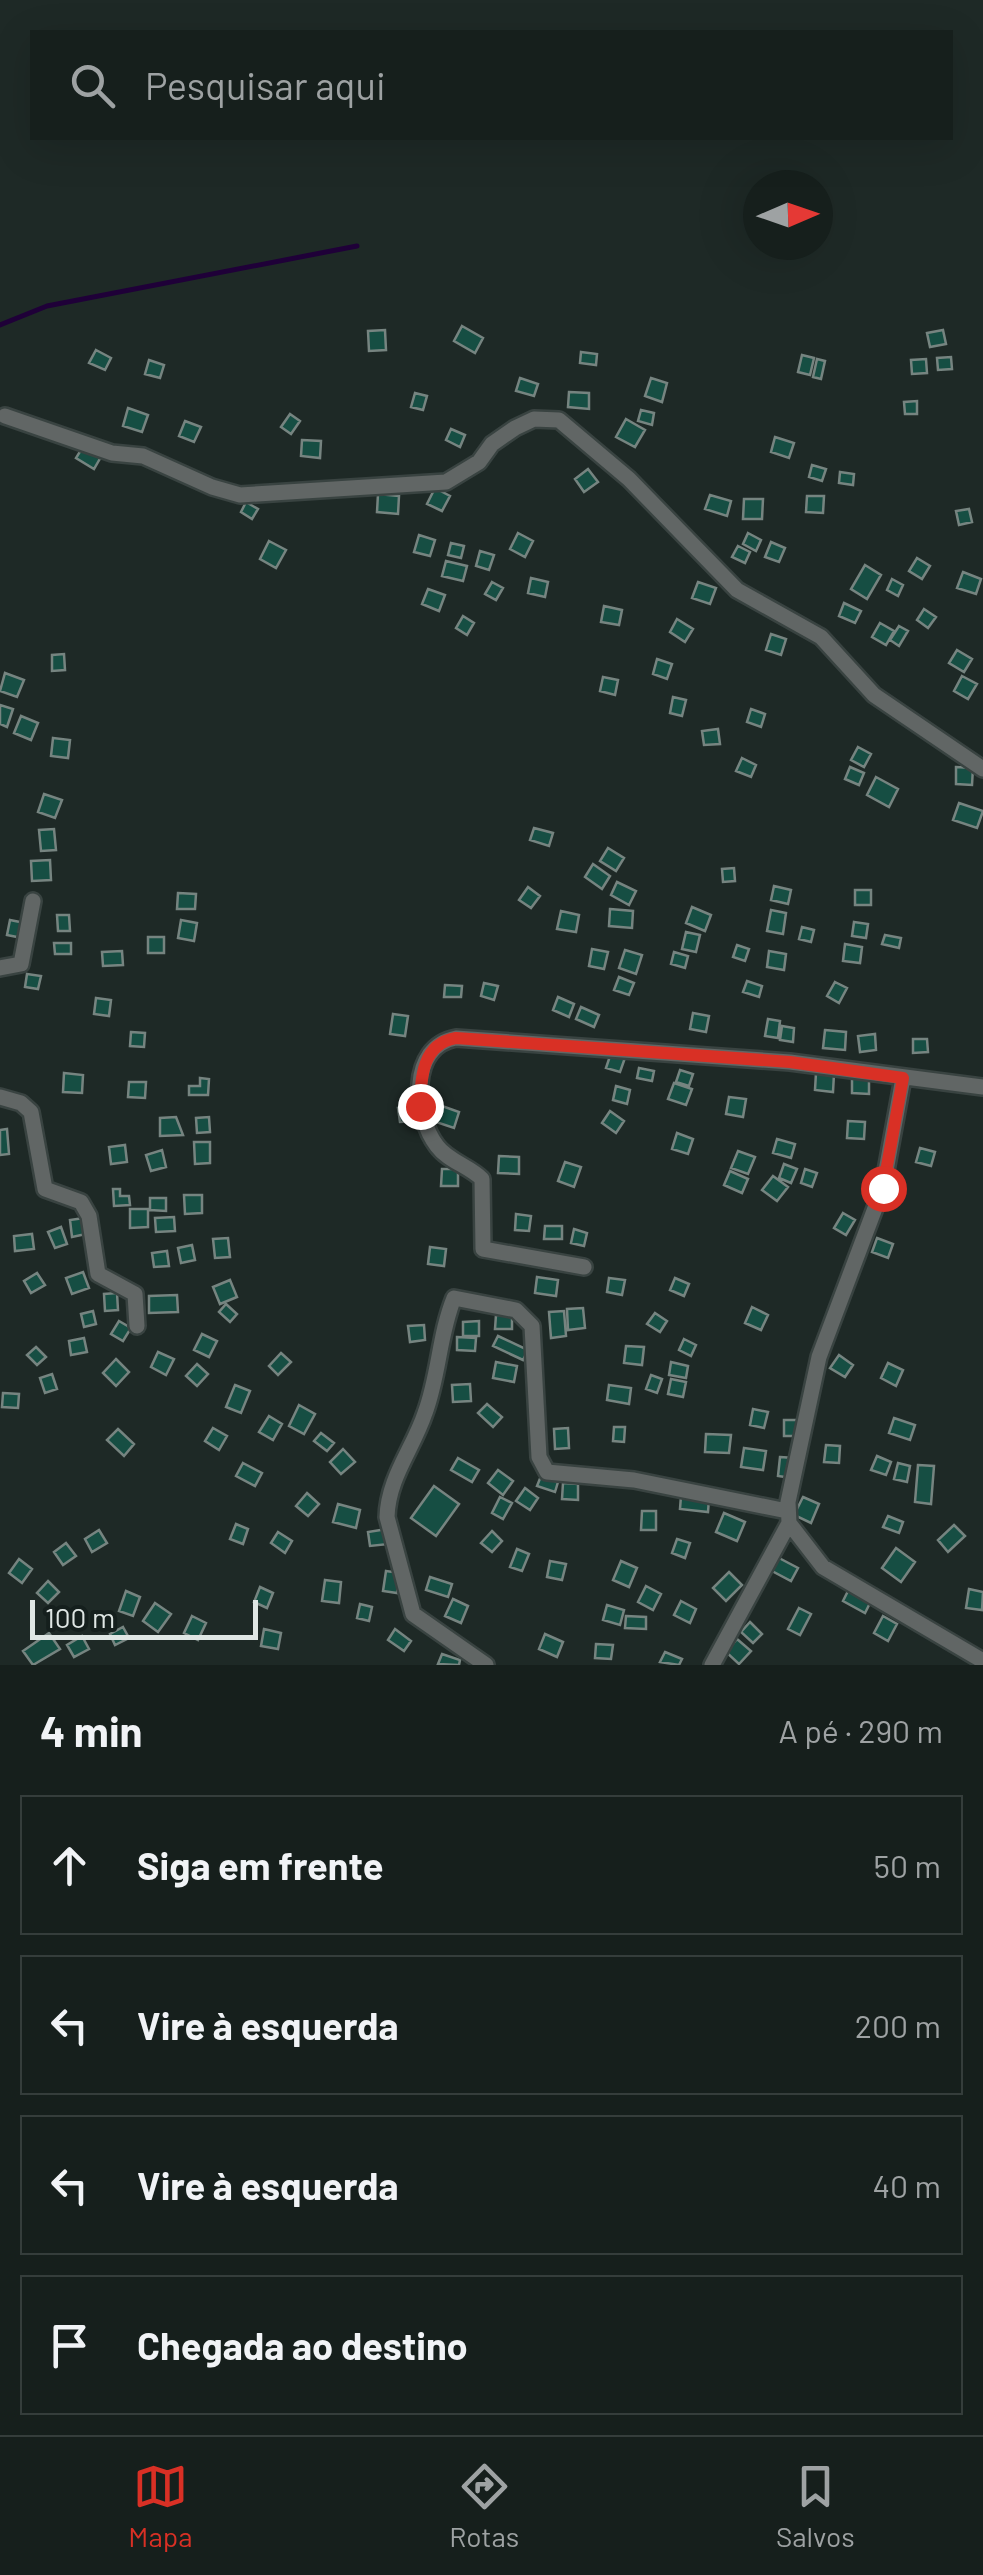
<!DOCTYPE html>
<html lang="pt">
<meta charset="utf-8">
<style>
body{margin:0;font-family:Barlow,sans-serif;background:#1f2725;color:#f1f3f6}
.compass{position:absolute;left:743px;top:170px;width:90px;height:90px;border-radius:50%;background:#161f1c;box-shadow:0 10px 40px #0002;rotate:88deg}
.scale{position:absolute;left:30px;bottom:25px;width:228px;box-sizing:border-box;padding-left:10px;border:5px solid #dfe6e4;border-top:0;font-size:28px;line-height:35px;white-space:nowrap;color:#dfe6e4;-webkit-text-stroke:8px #151f1d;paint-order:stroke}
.stop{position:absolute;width:30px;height:30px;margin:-22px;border:8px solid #d93025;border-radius:50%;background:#fff}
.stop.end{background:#d93025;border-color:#fff;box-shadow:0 2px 10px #0008}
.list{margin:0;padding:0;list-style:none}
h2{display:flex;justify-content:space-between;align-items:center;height:130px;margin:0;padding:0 40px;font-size:42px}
h2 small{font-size:32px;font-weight:400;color:#9ea2a3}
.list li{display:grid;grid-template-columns:65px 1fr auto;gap:30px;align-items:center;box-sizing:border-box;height:140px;margin:0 20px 20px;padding:0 20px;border:2px solid #353d3b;border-radius:0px}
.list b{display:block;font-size:38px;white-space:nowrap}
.list em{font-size:32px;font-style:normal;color:#9ea2a3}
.icon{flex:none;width:55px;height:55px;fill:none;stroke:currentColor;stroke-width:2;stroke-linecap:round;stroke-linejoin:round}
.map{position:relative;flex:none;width:983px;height:1665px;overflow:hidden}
.search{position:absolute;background:#161f1c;box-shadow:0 10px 40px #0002;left:30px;right:30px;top:30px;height:110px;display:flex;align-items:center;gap:25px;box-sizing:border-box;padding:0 35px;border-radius:0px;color:#9ea2a3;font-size:38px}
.sheet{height:770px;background:#161f1c}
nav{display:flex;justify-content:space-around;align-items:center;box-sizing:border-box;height:140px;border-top:2px solid #353d3b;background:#161f1c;font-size:28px;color:#9ea2a3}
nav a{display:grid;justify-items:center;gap:5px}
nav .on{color:#d93025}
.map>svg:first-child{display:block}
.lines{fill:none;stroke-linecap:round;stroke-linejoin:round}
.stream{stroke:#1f0038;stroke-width:5}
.building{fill:#164e43;stroke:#768480;stroke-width:2.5}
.minor-casing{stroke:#394341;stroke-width:20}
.minor{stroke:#616665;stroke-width:15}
.route{stroke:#d93025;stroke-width:12}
</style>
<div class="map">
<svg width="983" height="1665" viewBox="0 0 983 1665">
<rect width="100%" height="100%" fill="#1e2926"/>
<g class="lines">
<path class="stream" d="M0 325 47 306 357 246"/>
</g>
<path class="building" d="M462 326 483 338 475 353 454 341Z
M385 330 386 350 369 351 368 331Z
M943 330 946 344 930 347 927 333Z
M96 350 111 358 105 370 89 363Z
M581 352 597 354 596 365 580 363Z
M802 355 814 358 810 375 798 372Z
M951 357 952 369 938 370 937 358Z
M817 359 825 361 821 379 813 377Z
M926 359 927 373 912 374 911 360Z
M149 360 164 365 160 378 145 374Z
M520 378 538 384 534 396 516 391Z
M651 378 667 383 662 402 645 396Z
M569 392 589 393V409L568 407Z
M415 393 427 396 423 410 411 407Z
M917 401V414H905L904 402Z
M128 408 148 415 142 432 123 426Z
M641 410 654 413 652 425 638 421Z
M290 414 300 421 291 434 281 427Z
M626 419 645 430 635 447 616 437Z
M185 421 201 427 194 442 179 436Z
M451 429 465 435 460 447 446 440Z
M775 437 794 443 789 458 771 452Z
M302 440 321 441 320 458 301 456Z
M84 445 102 455 94 469 76 458Z
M812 465 826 469 822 481 809 477Z
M588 469 598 482 584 492 575 479Z
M840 472 854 474 853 485 839 483Z
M435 488 450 496 442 511 427 504Z
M378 494 399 496 398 514 377 512Z
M710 495 731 501 727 516 705 509Z
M807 496H824L823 513 806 512Z
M744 499H763L762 519H743Z
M246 502 258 509 252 519 241 512Z
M969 509 972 522 959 525 956 511Z
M518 533 533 541 525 557 510 549Z
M748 533 761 540 756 551 743 544Z
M419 535 435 540 430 556 414 552Z
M269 541 286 550 276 568 260 559Z
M771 542 785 548 779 562 765 557Z
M451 543 464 546 461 558 448 555Z
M738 546 750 552 745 563 732 557Z
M480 551 494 555 489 570 476 566Z
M917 558 930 566 922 579 909 571Z
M446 561 467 566 463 581 442 576Z
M865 565 881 575 867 599 851 589Z
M963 572 981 579 976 594 957 588Z
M531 578 548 582 545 597 528 593Z
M892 579 903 585 898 596 887 590Z
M492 582 503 588 496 600 485 594Z
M698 582 716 588 710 604 692 598Z
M428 589 445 595 439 611 422 604Z
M844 603 861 611 855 623 839 616Z
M604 606 622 610 619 625 601 622Z
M924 609 936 617 928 628 917 620Z
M463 616 474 623 467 635 456 628Z
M677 619 693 629 685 642 670 632Z
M880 623 894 631 886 645 872 637Z
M899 626 908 631 899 646 890 640Z
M771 634 786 639 781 655 766 650Z
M957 650 972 659 964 672 949 663Z
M64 654 65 670 52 671V655Z
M657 659 672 664 667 679 653 674Z
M5 673 24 680 17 697 0 691Z
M962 676 977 684 968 699 954 691Z
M603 677 618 680 615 695 600 691Z
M673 697 686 700 682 716 670 713Z
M0 705 13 709 7 727 0 724Z
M751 709 765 714 761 727 747 722Z
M21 716 38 723 31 740 14 733Z
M718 729 720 744 704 745 702 731Z
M53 738 70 740 68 758 51 756Z
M858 747 871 754 864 767 851 760Z
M742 758 756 765 751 777 736 771Z
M850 767 864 773 859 785 845 779Z
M956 767 973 768 972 785 956 784Z
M876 777 898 789 889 807 867 795Z
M44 794 62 800 55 818 38 812Z
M959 803 983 811 977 828 953 820Z
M534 828 553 833 549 846 530 840Z
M54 829 56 850 41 851 39 830Z
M608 848 624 858 616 871 600 861Z
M50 860 51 880 32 881 31 861Z
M593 864 610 876 602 889 585 877Z
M734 868 735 881 723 882 722 869Z
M617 882 636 891 629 905 611 895Z
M774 886 791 890 788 904 771 900Z
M528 887 540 896 531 908 519 900Z
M855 890H871V905H855Z
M178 893 196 894 195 909H177Z
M692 907 711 915 705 931 686 923Z
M610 909 633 911 632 928 609 926Z
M771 910 786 913 783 934 767 931Z
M561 911 579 915 576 932 557 929Z
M57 915H69L70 931H58Z
M10 920 25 923 22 938 7 935Z
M181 920 197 923 194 941 178 938Z
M854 922 868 924 866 938 852 936Z
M802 927 814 930 811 942 799 939Z
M686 932 700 935 696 952 682 949Z
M885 935 901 938 899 948 882 944Z
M148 937H164V953H148Z
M54 943H71V954H55Z
M845 944 862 947 860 963 843 961Z
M737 945 749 949 745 961 733 957Z
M592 949 608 952 604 969 589 966Z
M625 950 642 955 636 974 619 968Z
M122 951 123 965 103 966 102 952Z
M769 951 786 954 784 970 767 967Z
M674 952 688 956 685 968 671 964Z
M27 974 41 976 38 989 25 987Z
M619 977 634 983 629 995 614 990Z
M747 981 762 986 759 997 743 992Z
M835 982 847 988 839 1003 827 996Z
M484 983 498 986 494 1000 481 996Z
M445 985 462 986 461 997H444Z
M558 997 574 1004 569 1017 553 1010Z
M96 998 111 1000 109 1016 94 1014Z
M581 1007 599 1015 594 1027 576 1019Z
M693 1013 709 1016 706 1032 690 1029Z
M393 1014 408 1016 405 1036 390 1034Z
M768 1019 780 1021 778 1038 765 1036Z
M782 1026 794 1028 793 1042 780 1040Z
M825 1030 846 1032 845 1050 823 1048Z
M131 1032 145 1033 144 1047 130 1046Z
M875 1034 876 1050 860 1052 858 1036Z
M913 1039H927L928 1052 913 1053Z
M612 1050 626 1055 620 1072 606 1068Z
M639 1068 654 1071 652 1081 637 1078Z
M680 1070 693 1074 689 1086 676 1082Z
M64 1073 83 1075 82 1093 63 1092Z
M816 1073 834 1074 833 1092 815 1090Z
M200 1078 209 1079 208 1095H189V1086H200Z
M852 1078H869V1094L852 1093Z
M129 1082H146L145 1098 128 1097Z
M674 1083 692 1089 686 1105 668 1099Z
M616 1086 630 1090 627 1104 613 1100Z
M729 1097 746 1099 743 1117 726 1114Z
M442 1106 459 1112 454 1128 436 1122Z
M417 1107 418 1121 400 1122 398 1108Z
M610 1111 624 1121 616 1133 602 1123Z
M176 1117 183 1135 160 1136V1118Z
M209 1117 210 1132 197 1133 196 1118Z
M848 1121 865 1122 864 1139 847 1138Z
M7 1129 9 1154 0 1155V1130Z
M677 1133 693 1139 688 1154 672 1149Z
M777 1139 795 1144 791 1158 773 1153Z
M194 1142H210V1163L195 1164Z
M125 1145 127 1162 111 1164 109 1147Z
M920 1148 935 1152 931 1166 916 1162Z
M162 1150 166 1167 151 1171 146 1155Z
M738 1151 755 1157 748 1174 731 1168Z
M499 1156 519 1157V1174L498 1173Z
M565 1162 581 1167 574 1187 558 1181Z
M784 1164 797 1169 791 1183 779 1178Z
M442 1169H458V1186H441Z
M805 1169 817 1173 812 1187 801 1183Z
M730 1171 748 1179 742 1193 724 1185Z
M773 1176 788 1187 777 1201 762 1190Z
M113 1189H120V1196H129L130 1205 114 1206Z
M184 1195H202V1213L185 1214Z
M150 1198H166V1211L150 1210Z
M130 1209H148V1227L130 1228Z
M843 1213 855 1220 846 1235 834 1228Z
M516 1214 531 1216 529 1231 515 1230Z
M174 1217 175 1231 156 1232 155 1218Z
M84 1218 86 1234 72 1237 70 1220Z
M545 1226H562V1239H544Z
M61 1227 67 1244 55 1248 48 1232Z
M574 1229 587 1233 584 1246 571 1243Z
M32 1234 34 1249 15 1251 14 1236Z
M228 1238 230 1257 215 1258 213 1239Z
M877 1238 893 1244 888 1258 872 1252Z
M192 1245 195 1260 181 1263 178 1248Z
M430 1247 446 1249 444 1266 428 1264Z
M167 1251 169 1266 154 1267 152 1253Z
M83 1272 89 1288 72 1294 66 1278Z
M37 1273 45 1285 31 1293 24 1281Z
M537 1277 558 1280 556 1296 535 1293Z
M609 1278 625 1280 622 1295 607 1292Z
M675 1278 689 1284 684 1296 670 1290Z
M230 1280 237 1297 220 1304 213 1287Z
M117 1293 118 1310 105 1311 104 1294Z
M177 1295 178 1312 149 1313V1296Z
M226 1304 237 1314 230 1322 219 1312Z
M752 1307 768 1315 761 1330 745 1323Z
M583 1308 585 1328 568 1330 567 1309Z
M93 1311 96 1324 84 1327 81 1314Z
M564 1311 566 1336 551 1338 549 1312Z
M655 1313 667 1321 660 1332 647 1324Z
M496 1315H512V1329H495Z
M119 1321 131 1328 123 1341 111 1334Z
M479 1321V1336H463V1322Z
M424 1325 425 1340 410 1342 408 1326Z
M202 1334 217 1341 209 1357 194 1350Z
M498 1336 528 1350 523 1360 493 1346Z
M457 1337 476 1338 475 1351 457 1350Z
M84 1338 87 1352 71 1355 69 1341Z
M684 1339 696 1345 691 1356 679 1350Z
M626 1346 644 1347 642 1365 624 1363Z
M36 1347 46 1357 37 1365 27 1355Z
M158 1352 174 1359 166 1375 151 1367Z
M281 1353 291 1362 278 1375 269 1366Z
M839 1355 853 1365 845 1377 830 1368Z
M116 1359 129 1372 116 1386 103 1373Z
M496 1362 517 1366 514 1382 493 1378Z
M671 1362 688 1366 686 1378 669 1375Z
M888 1363 903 1370 896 1386 881 1378Z
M197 1364 208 1374 197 1386 186 1376Z
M52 1374 57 1389 45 1393 40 1378Z
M651 1375 662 1379 657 1393 646 1389Z
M671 1379 686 1382 683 1397 668 1394Z
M470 1384 471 1401 453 1402 452 1385Z
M235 1385 250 1391 241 1413 226 1407Z
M609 1385 631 1388 629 1404 607 1400Z
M3 1393 19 1394 18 1408 2 1407Z
M487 1404 502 1417 493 1427 478 1413Z
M299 1405 315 1414 304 1434 289 1426Z
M753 1409 768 1412 764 1428 750 1425Z
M269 1416 282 1424 273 1440 259 1432Z
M894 1418 915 1425 910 1440 889 1433Z
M784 1420H801V1436H784Z
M614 1427H625L624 1442 613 1441Z
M213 1428 227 1436 219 1450 205 1441Z
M568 1428 569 1448 555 1449 554 1429Z
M118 1429 134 1444 124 1456 107 1440Z
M321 1433 334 1443 327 1451 314 1441Z
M706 1434 731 1435 729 1453 705 1452Z
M826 1445 840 1446 839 1463 824 1462Z
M744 1448 766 1451 763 1470 741 1467Z
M343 1449 355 1462 341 1474 330 1462Z
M877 1456 891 1462 886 1475 871 1470Z
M780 1457 794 1458 792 1478 778 1476Z
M458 1458 479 1470 472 1482 451 1470Z
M243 1463 262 1473 255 1486 236 1476Z
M898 1463 910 1466 907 1482 894 1479Z
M918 1465 934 1466 931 1504 915 1502Z
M498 1470 513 1481 503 1495 488 1483Z
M541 1476 558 1482 555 1492 537 1486Z
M563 1483 578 1484V1500L562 1499Z
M434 1486 459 1504 436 1536 411 1518Z
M525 1488 538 1498 530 1510 516 1501Z
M307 1493 319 1504 308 1516 296 1506Z
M681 1496 709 1499 708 1512 680 1509Z
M500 1497 512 1503 503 1519 492 1513Z
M803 1497 819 1504 811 1523 794 1515Z
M338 1504 360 1510 356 1528 333 1522Z
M642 1511H656V1530H641Z
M724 1513 745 1522 737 1541 716 1532Z
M888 1516 903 1522 899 1533 883 1527Z
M236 1524 248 1529 243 1544 230 1539Z
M954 1525 965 1536 948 1552 938 1540Z
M387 1529 389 1544 370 1546 368 1532Z
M99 1530 107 1543 92 1552 85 1539Z
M492 1531 502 1541 492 1552 481 1543Z
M278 1532 292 1541 285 1553 271 1543Z
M677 1539 690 1543 685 1558 672 1553Z
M66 1543 76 1556 63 1565 54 1552Z
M896 1548 915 1562 901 1582 882 1568Z
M517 1549 529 1554 522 1571 510 1567Z
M779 1558 798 1568 791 1581 772 1571Z
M19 1559 32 1569 22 1583 9 1573Z
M550 1561 566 1564 562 1580 547 1577Z
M621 1561 637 1568 629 1587 613 1580Z
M386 1571 400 1573 397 1593 383 1591Z
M729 1572 742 1585 726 1601 713 1588Z
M430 1577 452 1584 448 1597 426 1590Z
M325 1580 341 1582 339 1603 322 1601Z
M48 1581 59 1592 48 1603 37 1593Z
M646 1586 661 1594 653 1610 638 1602Z
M260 1587 273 1593 267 1608 254 1602Z
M850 1587 872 1599 865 1613 843 1601Z
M969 1589 983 1592 982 1610 966 1608Z
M126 1591 140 1597 133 1616 119 1611Z
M453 1599 468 1606 461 1623 445 1616Z
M681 1601 696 1609 690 1623 674 1615Z
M155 1603 171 1614 158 1632 143 1621Z
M360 1604 372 1607 369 1621 357 1618Z
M607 1605 624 1610 620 1625 603 1620Z
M799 1608 811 1614 800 1635 788 1629Z
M192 1616 206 1623 198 1640 184 1633Z
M626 1616 646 1617V1629L625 1628Z
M883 1616 897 1624 888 1641 874 1633Z
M750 1622 762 1634 753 1643 741 1632Z
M123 1627 129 1638 115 1645 110 1634Z
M264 1629 281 1633 278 1649 261 1646Z
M395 1629 411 1641 404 1651 388 1640Z
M49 1633 60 1649 33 1665 23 1651Z
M545 1634 563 1642 557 1657 539 1649Z
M82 1636 89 1649 74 1657 67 1645Z
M737 1639 751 1651 739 1664 726 1652Z
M596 1644 613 1645 611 1659 595 1658Z
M665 1652 682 1659 679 1665 660 1662Z
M442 1654 460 1660 459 1665 438 1664Z"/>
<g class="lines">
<g class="minor-casing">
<path id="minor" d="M5 416 112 453 143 456 212 487 240 495 446 482 479 462 492 444 515 428 534 419 559 420 629 479 737 590 821 637 874 695 983 769
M0 968 21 964 33 901
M903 1078 883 1187 819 1357 788 1502 789 1523 823 1567 983 1661
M0 1097 21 1103 31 1112 45 1189 81 1202 89 1216 98 1274 135 1294 137 1326
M584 1267 483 1249 482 1179C469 1166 448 1161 437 1146 414 1116 408 1047 456 1038L790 1062 983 1087
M486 1665 413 1614 387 1517C388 1478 413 1449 425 1413 439 1376 439 1335 454 1298L516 1310 532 1326 539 1457 547 1472 634 1480 787 1511
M712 1665 789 1523"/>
</g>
<use href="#minor" class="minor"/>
</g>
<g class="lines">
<path class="route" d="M420 1106C421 1077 422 1044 456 1038L790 1062 903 1078 883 1188"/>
</g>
</svg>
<svg class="compass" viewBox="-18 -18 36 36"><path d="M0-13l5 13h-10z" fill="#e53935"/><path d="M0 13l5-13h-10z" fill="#9ea2a3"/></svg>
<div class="scale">100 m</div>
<div class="stop" style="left:883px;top:1188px"></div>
<div class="stop end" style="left:420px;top:1106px"></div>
<div class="search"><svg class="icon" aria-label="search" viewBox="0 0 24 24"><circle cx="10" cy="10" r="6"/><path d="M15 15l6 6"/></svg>Pesquisar aqui</div>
</div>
<section class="sheet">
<h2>4 min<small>A pé · 290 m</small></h2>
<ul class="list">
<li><svg class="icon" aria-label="ahead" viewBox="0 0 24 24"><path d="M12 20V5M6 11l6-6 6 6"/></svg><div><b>Siga em frente</b></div><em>50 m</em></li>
<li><svg class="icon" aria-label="left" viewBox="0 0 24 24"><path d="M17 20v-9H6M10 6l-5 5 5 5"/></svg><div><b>Vire à esquerda</b></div><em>200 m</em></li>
<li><svg class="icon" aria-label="left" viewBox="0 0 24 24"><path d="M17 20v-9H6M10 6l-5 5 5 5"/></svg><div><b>Vire à esquerda</b></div><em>40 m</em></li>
<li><svg class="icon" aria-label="arrive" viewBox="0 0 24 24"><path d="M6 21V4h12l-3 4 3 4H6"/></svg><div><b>Chegada ao destino</b></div></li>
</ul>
</section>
<nav>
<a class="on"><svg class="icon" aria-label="map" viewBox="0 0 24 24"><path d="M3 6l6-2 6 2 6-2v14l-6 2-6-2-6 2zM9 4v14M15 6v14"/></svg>Mapa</a>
<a><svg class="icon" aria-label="directions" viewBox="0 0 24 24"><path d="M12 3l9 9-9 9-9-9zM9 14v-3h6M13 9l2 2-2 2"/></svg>Rotas</a>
<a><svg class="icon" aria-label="saved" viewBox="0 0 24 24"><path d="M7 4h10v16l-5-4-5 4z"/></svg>Salvos</a>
</nav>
